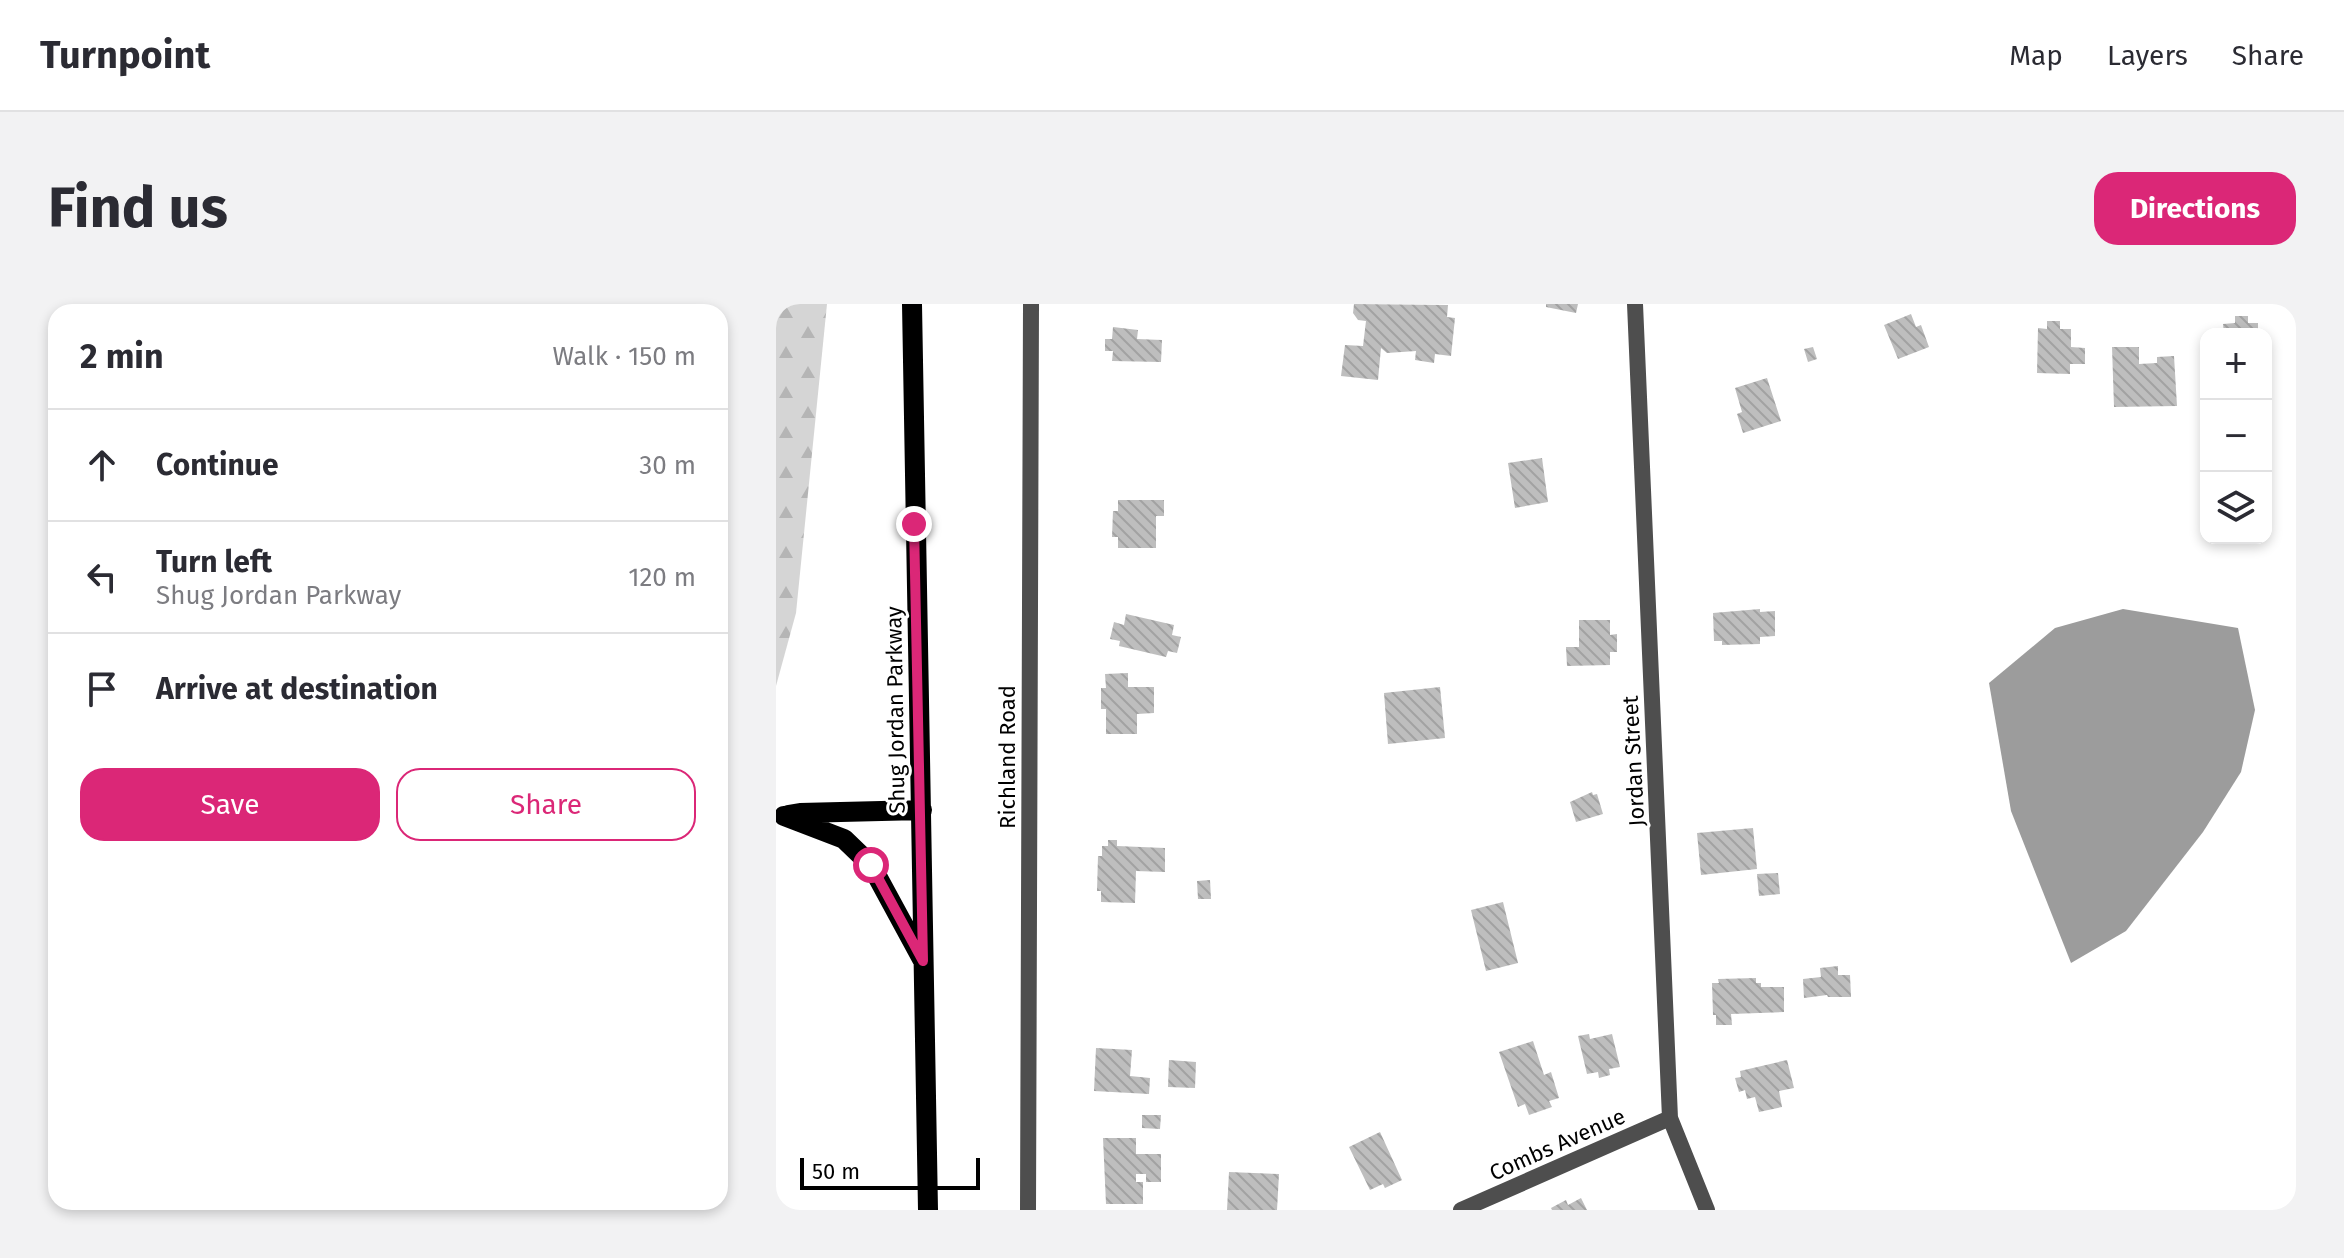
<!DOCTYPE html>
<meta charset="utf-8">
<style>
body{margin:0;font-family:"Fira Sans",sans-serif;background:#f2f2f3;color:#2b2b33}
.controls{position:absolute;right:24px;top:24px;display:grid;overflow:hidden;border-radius:16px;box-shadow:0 4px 12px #0003}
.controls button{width:72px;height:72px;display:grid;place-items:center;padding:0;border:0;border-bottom:2px solid #e1e1e2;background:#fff;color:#2b2b33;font:40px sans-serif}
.scale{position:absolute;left:24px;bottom:20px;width:180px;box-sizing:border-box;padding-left:8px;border:4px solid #000;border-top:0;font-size:22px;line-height:28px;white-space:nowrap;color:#000;-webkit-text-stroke:6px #fff;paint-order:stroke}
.stop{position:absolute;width:24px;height:24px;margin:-18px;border:6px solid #db2777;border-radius:50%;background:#fff}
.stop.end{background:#db2777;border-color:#fff;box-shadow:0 2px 8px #0008}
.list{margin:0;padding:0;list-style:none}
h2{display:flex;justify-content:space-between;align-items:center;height:104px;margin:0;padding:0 32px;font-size:34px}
h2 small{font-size:26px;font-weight:400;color:#7c7c81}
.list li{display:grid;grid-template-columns:52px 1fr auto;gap:24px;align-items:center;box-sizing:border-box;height:112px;padding:0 32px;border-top:2px solid #e1e1e2}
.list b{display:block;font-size:30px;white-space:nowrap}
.list p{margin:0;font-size:26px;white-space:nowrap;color:#7c7c81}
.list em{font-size:26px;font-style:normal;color:#7c7c81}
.actions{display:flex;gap:16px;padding:24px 32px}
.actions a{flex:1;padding:18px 0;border:2px solid #db2777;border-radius:24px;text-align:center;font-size:28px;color:#db2777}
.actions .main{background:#db2777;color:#fff}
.icon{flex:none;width:44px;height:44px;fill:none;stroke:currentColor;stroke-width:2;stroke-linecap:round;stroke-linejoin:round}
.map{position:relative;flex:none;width:1520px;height:906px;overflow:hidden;border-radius:24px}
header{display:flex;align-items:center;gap:48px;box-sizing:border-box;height:112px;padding:0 40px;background:#fff;border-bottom:2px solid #e1e1e2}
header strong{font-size:38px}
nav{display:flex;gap:44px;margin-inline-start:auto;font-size:28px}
.intro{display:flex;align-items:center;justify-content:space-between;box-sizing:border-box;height:192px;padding:0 48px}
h1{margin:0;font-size:56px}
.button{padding:20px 36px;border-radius:24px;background:#db2777;color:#fff;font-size:28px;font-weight:700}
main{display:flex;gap:48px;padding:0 48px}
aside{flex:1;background:#fff;border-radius:24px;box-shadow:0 4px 12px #0003}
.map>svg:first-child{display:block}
.forest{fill:url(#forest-firs)}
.water{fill:#9c9c9c}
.building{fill:url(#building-back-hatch)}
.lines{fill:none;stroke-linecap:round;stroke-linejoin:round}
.street{stroke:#4e4e4e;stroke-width:16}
.primary{stroke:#000;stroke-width:20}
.route{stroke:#db2777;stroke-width:10}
.labels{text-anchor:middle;stroke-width:6;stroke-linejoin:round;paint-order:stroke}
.street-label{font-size:22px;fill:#000;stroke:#fff}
</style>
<header>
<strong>Turnpoint</strong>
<nav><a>Map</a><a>Layers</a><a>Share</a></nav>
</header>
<div class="intro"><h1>Find us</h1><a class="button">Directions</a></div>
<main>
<aside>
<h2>2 min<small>Walk · 150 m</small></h2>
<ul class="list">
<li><svg class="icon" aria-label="ahead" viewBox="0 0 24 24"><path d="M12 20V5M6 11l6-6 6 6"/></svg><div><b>Continue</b></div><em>30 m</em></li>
<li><svg class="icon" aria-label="left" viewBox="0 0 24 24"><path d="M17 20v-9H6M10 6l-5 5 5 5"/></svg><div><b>Turn left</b><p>Shug Jordan Parkway</p></div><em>120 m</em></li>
<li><svg class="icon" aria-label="arrive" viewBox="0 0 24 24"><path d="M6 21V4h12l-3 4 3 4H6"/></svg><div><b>Arrive at destination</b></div></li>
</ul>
<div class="actions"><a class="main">Save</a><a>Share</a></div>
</aside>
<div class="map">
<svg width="1520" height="906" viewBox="0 0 1520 906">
<defs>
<pattern id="forest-firs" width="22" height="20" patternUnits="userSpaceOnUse" patternTransform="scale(2)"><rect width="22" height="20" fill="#d5d5d5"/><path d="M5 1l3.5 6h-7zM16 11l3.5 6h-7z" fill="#b5b5b5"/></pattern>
<pattern id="building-back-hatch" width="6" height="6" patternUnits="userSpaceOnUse" patternTransform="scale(2)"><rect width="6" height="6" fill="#bebebe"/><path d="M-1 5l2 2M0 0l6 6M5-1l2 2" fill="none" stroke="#a2a2a2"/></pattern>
</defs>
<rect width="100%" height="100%" fill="#fff"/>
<path class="forest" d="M0 0H51L20 309 0 382Z"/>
<path class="water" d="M1347 305 1462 324 1479 406 1465 468 1427 528 1350 627 1295 659 1235 507 1213 379 1279 324Z"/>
<path class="building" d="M578 0 672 1 671 13 679 14 675 52 659 50 658 59 639 56 640 47 611 49 605 44 602 76 565 72 569 41 587 42 590 17 582 16 577 9Z
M770 0H802L800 9 770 3Z
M1135 10 1140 23 1145 21 1153 43 1122 55 1108 21Z
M1459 12H1472V19H1482V30H1448L1447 20 1459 19Z
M1271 17H1284V25H1295V43L1309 44V60H1294V70L1261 69 1262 24 1271 25Z
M337 23 362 26 361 35 386 36 385 58 336 57 337 47H329V35H336Z
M1037 43 1041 55 1032 58 1028 45Z
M1336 43H1363V60L1381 59V53L1398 52 1401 102 1338 103Z
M991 74 1005 117 967 129 961 110 966 108 959 84Z
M766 154 772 198 739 204 732 159Z
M342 196H388V212H380V244H342V233H336L337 207H342Z
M984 305V308L999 307V332L984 333V340L946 341V337H938L937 309Z
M350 310 398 321 396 331 405 333 401 349 392 347 390 353 343 342 344 337 334 335 338 318 348 321Z
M803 316H834V331L841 330V348H834V361L791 362 790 343H803Z
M352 369V383H378V409L361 410V430H330V405H325V384H330L329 370Z
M664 383 669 434 612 440 608 389Z
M816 488 817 491 821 490 827 510 800 518 794 498Z
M977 524 981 565 925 571 921 529Z
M332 536H341V542L389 544V568L360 567 359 599 325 598V587H321L322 552H326V542H332Z
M1002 569 1004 590 983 592 981 570Z
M434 576 435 595H422L421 577Z
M727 598 742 659 710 667 695 606Z
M1062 662V671H1074L1075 693H1052L1051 691 1028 694 1027 675 1045 673 1044 664Z
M980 674V679H985V683H1008V708L955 710 956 721H940V711H937L936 679H943L942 675Z
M813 730 814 735 836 730 844 763 833 765 834 771 823 774 822 768 811 770 802 732Z
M757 737 768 771 775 768 783 794 773 797 776 803 753 811 749 800 742 803 723 748Z
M320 744 356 746 354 772 374 774 373 790 318 787Z
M393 756 420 758 419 784 392 783Z
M1011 756 1018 784 1003 787 1006 803 983 808 979 793 971 795 969 786 963 788 959 774 965 773 964 767Z
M366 811H385L384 825 366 824Z
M604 828 626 876 609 884 607 880 594 886 573 843Z
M327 834H360V850H385V878H370V870H360V878H367V900H330Z
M453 868 503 870 501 906H451Z
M805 894 811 906H776L775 904 790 896 792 901Z"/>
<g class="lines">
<path class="street" d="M859 0 894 814 931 906
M252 906 255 0
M685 906 894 814"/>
<path class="primary" d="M136 0 152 906
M12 511 24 509 146 506
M8 512 68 535 95 561 146 655"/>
</g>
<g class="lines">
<path class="route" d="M95 561 147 657 138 220"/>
</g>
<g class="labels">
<g class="street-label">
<text transform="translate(119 406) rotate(-91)" y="8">Shug Jordan Parkway</text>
<text transform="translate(231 453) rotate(-90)" y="8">Richland Road</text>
<text transform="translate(857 457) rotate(-93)" y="8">Jordan Street</text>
<text transform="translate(781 840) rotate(-24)" y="8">Combs Avenue</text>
</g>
</g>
</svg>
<div class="controls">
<button>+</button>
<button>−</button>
<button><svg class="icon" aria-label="layers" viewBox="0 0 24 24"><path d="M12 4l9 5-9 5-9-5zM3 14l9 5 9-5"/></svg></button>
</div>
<div class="scale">50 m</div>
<div class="stop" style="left:95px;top:561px"></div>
<div class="stop end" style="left:138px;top:220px"></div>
</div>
</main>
